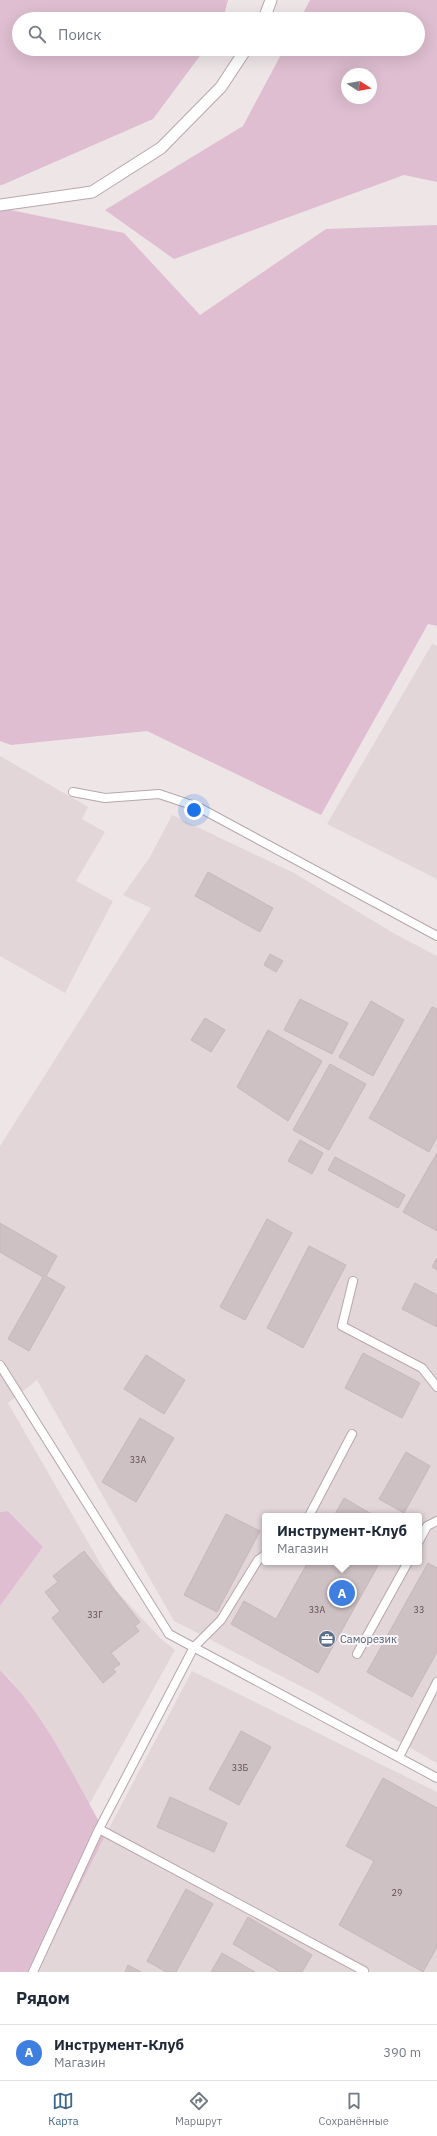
<!DOCTYPE html>
<html lang="ru">
<meta charset="utf-8">
<style>
body{margin:0;font-family:"IBM Plex Sans",sans-serif;background:#f6f6f7;color:#1f2937}
.compass{position:absolute;left:341px;top:68px;width:36px;height:36px;border-radius:50%;background:#fff;box-shadow:0 4px 16px #0002;rotate:101deg}
.you{position:absolute;left:194px;top:810px;width:14px;height:14px;margin:-10px;border:3px solid #fff;border-radius:50%;background:#1a73e8;box-shadow:0 0 0 6px #1a73e833}
.badge{display:grid;place-items:center;width:26px;height:26px;border-radius:50%;background:#3d688a;color:#fff;font-size:13px;font-weight:700}
.pin{position:absolute;translate:-50% -50%;border:2px solid #fff;box-shadow:0 1px 4px #0006}
.popup{position:absolute;left:262px;top:1513px;width:160px;height:52px;box-sizing:border-box;display:grid;place-content:center;border-radius:4px;background:#fff;filter:drop-shadow(0 1px 3px #0005);font-size:13px;white-space:nowrap;color:#747a83}
.popup b{font-size:15px;color:#1f2937}
.popup::after{content:'';position:absolute;left:50%;top:100%;margin-left:-8px;border:8px solid transparent;border-top-color:#fff}
.list{margin:0;padding:0;list-style:none}
h2{display:flex;justify-content:space-between;align-items:center;height:52px;margin:0;padding:0 16px;font-size:17px}
h2 small{font-size:13px;font-weight:400;color:#747a83}
.list li{display:grid;grid-template-columns:26px 1fr auto;gap:12px;align-items:center;box-sizing:border-box;height:56px;padding:0 16px;border-top:1px solid #e0e1e3}
.list b{display:block;font-size:15px;white-space:nowrap}
.list p{margin:0;font-size:13px;white-space:nowrap;color:#747a83}
.list em{font-size:13px;font-style:normal;color:#747a83}
.icon{flex:none;width:22px;height:22px;fill:none;stroke:currentColor;stroke-width:2;stroke-linecap:round;stroke-linejoin:round}
.map{position:relative;flex:none;width:437px;height:1972px;overflow:hidden}
.search{position:absolute;background:#fff;box-shadow:0 4px 16px #0002;left:12px;right:12px;top:12px;height:44px;display:flex;align-items:center;gap:10px;box-sizing:border-box;padding:0 14px;border-radius:22px;color:#747a83;font-size:15px}
.sheet{height:108px;background:#fff}
nav{display:flex;justify-content:space-around;align-items:center;box-sizing:border-box;height:56px;border-top:1px solid #e0e1e3;background:#fff;font-size:11px;color:#747a83}
nav a{display:grid;justify-items:center;gap:2px}
nav .on{color:#3d688a}
.map>svg:first-child{display:block}
.built{fill:#e2d6d9;fill-rule:evenodd}
.green{fill:#debed0;fill-rule:evenodd}
.building{fill:#cec1c4;stroke:#c7b7bb}
.lines{fill:none;stroke-linecap:round;stroke-linejoin:round}
.service-casing{stroke:#b6a7aa;stroke-width:10}
.minor-casing{stroke:#b6a7aa;stroke-width:13}
.service{stroke:#fff;stroke-width:8}
.minor{stroke:#fff;stroke-width:11}
.labels{text-anchor:middle;stroke-width:4;stroke-linejoin:round;paint-order:stroke}
.number-label{font-size:9px;fill:#634b4e}
.service-label{font-size:11px;fill:#4e5e75;stroke:#faf5f7;text-anchor:start}
</style>
<div class="map">
<svg width="437" height="1972" viewBox="0 0 437 1972">
<rect width="100%" height="100%" fill="#eee5e7"/>
<path class="built" d="M432 644 437 646V879L327 824Z
M0 756 88 807 82 819 105 832 76 881 113 901 65 993 0 956Z
M172 815 294 873 395 934 437 956V1763L316 1694 174 1621 37 1380 8 1403 115 1589 160 1638 175 1650 89 1805 45 1727 11 1680 0 1670V1606L43 1547 8 1511 0 1512V1146L151 908 123 895 150 857ZM265 1516H419V1562H265Z
M192 1671 437 1792V1972H37L106 1834Z"/>
<path class="green" d="M0 0H228L223 19H19V49H205L153 119 2 185H0Z
M310 0H437V182L404 175 174 259 105 210 243 126 284 49H418V19H300ZM347 74H371V98H347Z
M0 208 124 233 200 315 326 229 437 225V626L428 624 321 815 147 731 11 745 0 741Z
M8 1511 43 1547 0 1606V1512Z
M0 1670C46 1715 74 1778 106 1834L37 1972H0Z"/>
<path class="building" d="M208 872 273 908 260 932 195 896Z
M270 954 283 961 276 972 264 965Z
M300 999 348 1023 332 1054 284 1030Z
M371 1001 404 1020 373 1076 339 1057Z
M432 1007 437 1009V1137L429 1152 369 1118Z
M205 1018 225 1030 211 1052 191 1040Z
M268 1030 322 1061 288 1121 237 1087Z
M330 1064 366 1084 329 1150 293 1130Z
M300 1140 323 1153 312 1174 288 1161Z
M437 1153V1231L403 1212Z
M335 1157 405 1195 398 1208 328 1170Z
M267 1219 292 1233 245 1320 220 1307Z
M0 1223 57 1256 46 1276 65 1287 29 1351 8 1339 43 1277 0 1252Z
M309 1246 346 1265 303 1348 267 1328Z
M437 1258V1270L432 1267Z
M415 1283 437 1295V1327L402 1309Z
M363 1353 420 1383 402 1418 345 1388Z
M146 1355 185 1380 164 1414 124 1389Z
M140 1418 174 1438 136 1502 102 1482Z
M406 1452 430 1466 404 1513 379 1499Z
M344 1498 375 1516H334Z
M226 1514 260 1531 217 1612 184 1595Z
M84 1551 140 1622 135 1626 139 1631 111 1653 120 1664 113 1669 116 1672 103 1683 52 1618 60 1611 45 1592 58 1582 53 1576Z
M308 1562H380L318 1673 231 1624 244 1601 276 1619Z
M428 1563 437 1568V1652L412 1697 367 1672Z
M241 1731 271 1747 239 1805 209 1789Z
M383 1778 437 1808V1947L423 1972 339 1925 374 1861 346 1846Z
M170 1797 227 1823 214 1852 157 1827Z
M186 1889 213 1904 176 1972H166L147 1961Z
M248 1917 312 1955 302 1972H280L233 1944Z
M222 1953 255 1972H211Z
M128 1965 141 1972H125Z"/>
<g class="lines">
<g class="service-casing">
<path id="service" d="M73 792 105 798 159 794 198 807 437 936
M353 1281 342 1326 422 1368 437 1387
M0 1365 169 1634 437 1778
M309 1516 352 1434
M419 1541 427 1526 437 1521
M265 1555 258 1560 221 1620 194 1647 99 1829 364 1971 363 1972
M357 1654 408 1562
M399 1757 437 1682
M33 1972 99 1829"/>
</g>
<g class="minor-casing">
<path id="minor" d="M264 19 271 0
M0 205 92 192 161 148 221 87 246 49"/>
</g>
<use href="#service" class="service"/>
<use href="#minor" class="minor"/>
</g>
<defs>
<g id="office-disc" transform="scale(0.9)"><circle r="9.5" fill="#5c6f8a" stroke="#faf5f7"/><path d="M-6-3h4V-5.5h4V-3h4V5H-6ZM-1-4.5V-3h2v-1.5ZM-6 0V1H6V0Z" fill="#fff"/></g>
</defs>
<g fill-rule="evenodd">
<use href="#office-disc" x="327" y="1639"/>
</g>
<g class="labels">
<g class="number-label">
<text x="138" y="1463">33А</text>
<text x="317" y="1613">33А</text>
<text x="419" y="1613">33</text>
<text x="95" y="1618">33Г</text>
<text x="240" y="1771">33Б</text>
<text x="397" y="1896">29</text>
</g>
<g class="service-label">
<text x="340" y="1643">Саморезик</text>
</g>
</g>
</svg>
<svg class="compass" viewBox="-18 -18 36 36"><path d="M0-13l5 13h-10z" fill="#e53935"/><path d="M0 13l5-13h-10z" fill="#747a83"/></svg>
<div class="you"></div>
<div class="pin badge" style="left:342px;top:1593px;background:#3f7fe0">A</div>
<div class="popup"><b>Инструмент-Клуб</b>Магазин</div>
<div class="search"><svg class="icon" aria-label="search" viewBox="0 0 24 24"><circle cx="10" cy="10" r="6"/><path d="M15 15l6 6"/></svg>Поиск</div>
</div>
<section class="sheet">
<h2>Рядом<small></small></h2>
<ul class="list">
<li><span class="badge" style="background:#3f7fe0">A</span><div><b>Инструмент-Клуб</b><p>Магазин</p></div><em>390 m</em></li>
</ul>
</section>
<nav>
<a class="on"><svg class="icon" aria-label="map" viewBox="0 0 24 24"><path d="M3 6l6-2 6 2 6-2v14l-6 2-6-2-6 2zM9 4v14M15 6v14"/></svg>Карта</a>
<a><svg class="icon" aria-label="directions" viewBox="0 0 24 24"><path d="M12 3l9 9-9 9-9-9zM9 14v-3h6M13 9l2 2-2 2"/></svg>Маршрут</a>
<a><svg class="icon" aria-label="saved" viewBox="0 0 24 24"><path d="M7 4h10v16l-5-4-5 4z"/></svg>Сохранённые</a>
</nav>
